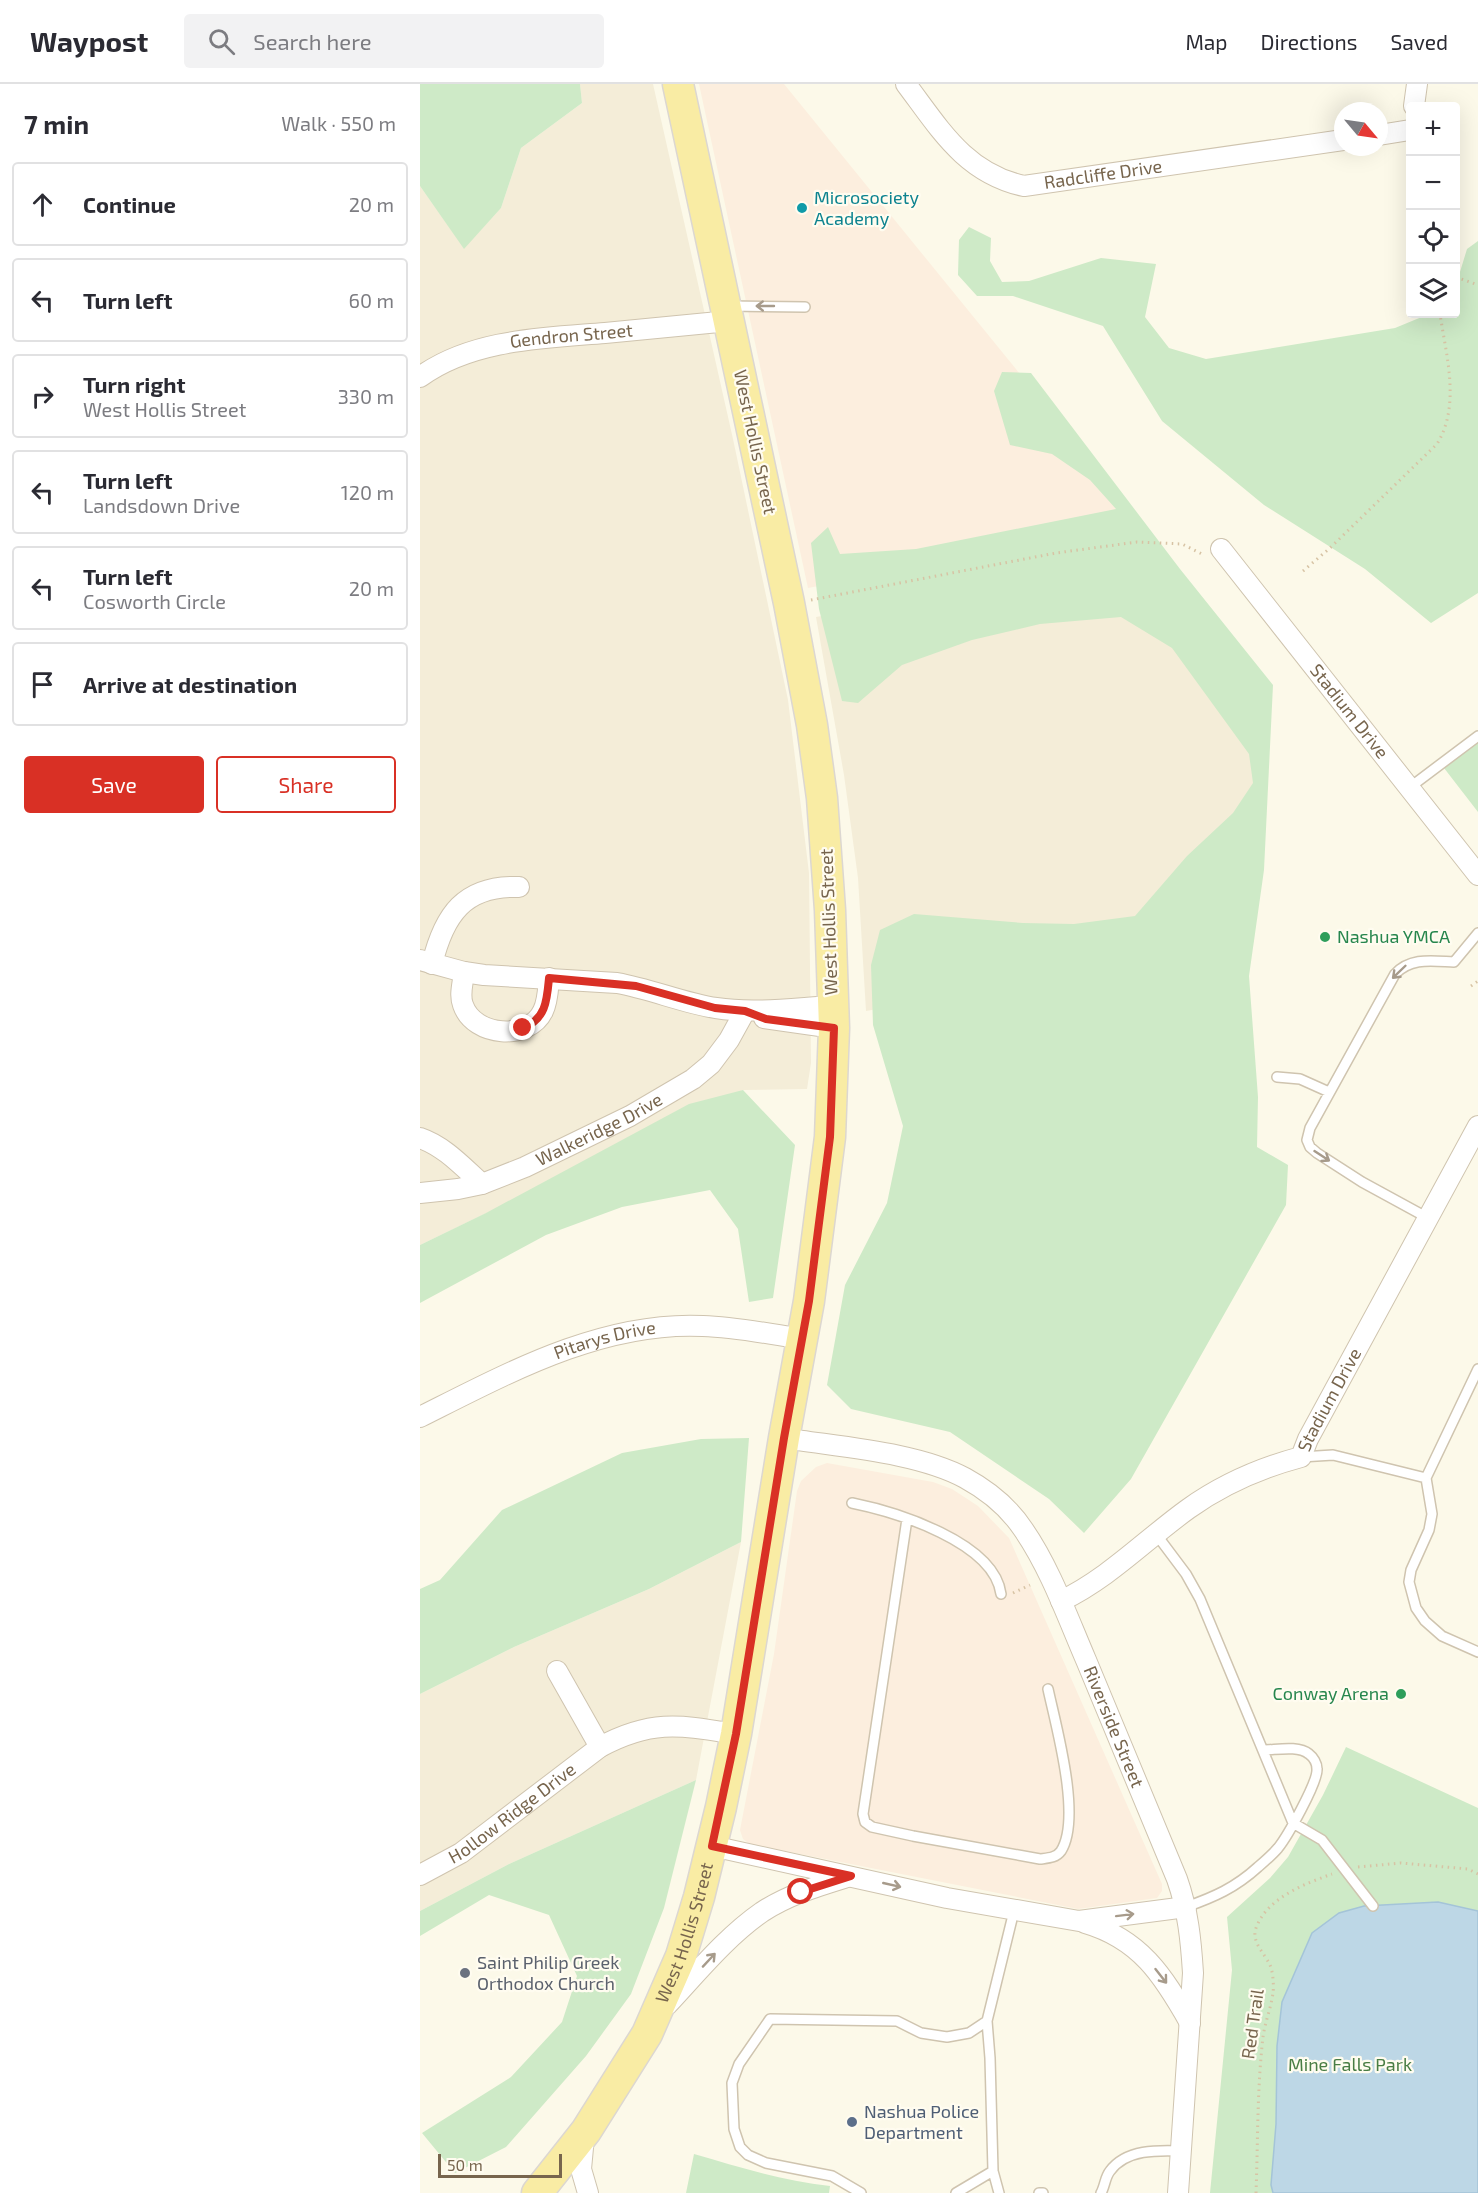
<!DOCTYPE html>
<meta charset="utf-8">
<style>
body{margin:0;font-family:"Exo 2",sans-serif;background:#f2f2f3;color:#2b2b33}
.controls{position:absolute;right:18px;top:18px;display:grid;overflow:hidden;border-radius:6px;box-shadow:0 6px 24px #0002}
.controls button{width:54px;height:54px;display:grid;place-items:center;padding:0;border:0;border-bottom:2px solid #e1e1e2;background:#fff;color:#2b2b33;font:30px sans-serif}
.compass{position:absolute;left:914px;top:18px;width:54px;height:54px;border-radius:50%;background:#fff;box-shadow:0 6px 24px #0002;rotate:119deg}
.scale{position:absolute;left:18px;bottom:15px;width:124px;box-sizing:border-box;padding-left:6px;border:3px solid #77654d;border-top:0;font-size:16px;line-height:21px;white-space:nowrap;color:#77654d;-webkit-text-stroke:4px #fffcf0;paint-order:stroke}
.stop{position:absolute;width:18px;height:18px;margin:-14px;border:4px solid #d93025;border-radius:50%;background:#fff}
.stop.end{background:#d93025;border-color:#fff;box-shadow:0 2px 6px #0008}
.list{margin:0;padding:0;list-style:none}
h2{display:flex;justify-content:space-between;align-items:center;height:78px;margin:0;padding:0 24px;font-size:26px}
h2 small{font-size:20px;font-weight:400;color:#7c7c81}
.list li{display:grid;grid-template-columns:39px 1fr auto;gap:18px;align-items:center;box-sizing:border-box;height:84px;margin:0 12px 12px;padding:0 12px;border:2px solid #e1e1e2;border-radius:6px}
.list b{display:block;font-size:22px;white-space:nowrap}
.list p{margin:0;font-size:20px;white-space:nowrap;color:#7c7c81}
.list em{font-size:20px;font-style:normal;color:#7c7c81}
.actions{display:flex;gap:12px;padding:18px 24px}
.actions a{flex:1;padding:14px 0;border:2px solid #d93025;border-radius:6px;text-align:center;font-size:21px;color:#d93025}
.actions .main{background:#d93025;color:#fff}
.icon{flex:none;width:33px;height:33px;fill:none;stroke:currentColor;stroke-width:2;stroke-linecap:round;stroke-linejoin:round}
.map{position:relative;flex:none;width:1058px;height:2109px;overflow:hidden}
header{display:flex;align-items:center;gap:36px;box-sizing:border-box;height:84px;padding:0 30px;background:#fff;border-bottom:2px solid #e1e1e2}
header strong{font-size:28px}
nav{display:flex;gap:33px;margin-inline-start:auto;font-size:21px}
.search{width:420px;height:54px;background:#f2f2f3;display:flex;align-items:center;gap:15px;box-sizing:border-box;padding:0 21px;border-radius:6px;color:#7c7c81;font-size:22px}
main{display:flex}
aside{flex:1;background:#fff}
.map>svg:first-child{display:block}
.residential{fill:#f4edd8}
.commercial{fill:#fceede}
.green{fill:#ceeac7}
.water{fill:#bdd7e6;stroke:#a4c4d8;stroke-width:1.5}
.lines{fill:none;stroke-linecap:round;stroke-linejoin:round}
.lane-casing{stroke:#cfc4af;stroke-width:12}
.street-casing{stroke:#cfc4af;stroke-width:22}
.primary-casing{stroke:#dcd7d1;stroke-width:33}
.path{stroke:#d7c3a4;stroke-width:3;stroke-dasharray:1.5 4.5;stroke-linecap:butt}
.lane{stroke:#fff;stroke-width:9}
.street{stroke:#fff;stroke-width:20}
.primary{stroke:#f9eca4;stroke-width:30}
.oneway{stroke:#a79b8b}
.route{stroke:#d93025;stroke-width:8}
.culture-dot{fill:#0f9aa8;stroke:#fffcf0;stroke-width:2}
.leisure-dot{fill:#2e9e5b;stroke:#fffcf0;stroke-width:2}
.worship-dot{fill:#6b7280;stroke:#fffcf0;stroke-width:2}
.service-dot{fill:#5c6f8a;stroke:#fffcf0;stroke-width:2}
.labels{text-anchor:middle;stroke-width:4.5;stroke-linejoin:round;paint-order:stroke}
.street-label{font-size:18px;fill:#77654d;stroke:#fffcf0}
.culture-label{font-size:18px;fill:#0d838f;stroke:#fffcf0;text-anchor:start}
.leisure-label{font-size:18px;fill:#27864d;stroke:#fffcf0;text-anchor:start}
.worship-label{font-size:18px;fill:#5b616d;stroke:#fffcf0;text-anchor:start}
.park-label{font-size:18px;fill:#497d44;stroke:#fffcf0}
.service-label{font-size:18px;fill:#4e5e75;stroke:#fffcf0;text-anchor:start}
</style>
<header>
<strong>Waypost</strong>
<div class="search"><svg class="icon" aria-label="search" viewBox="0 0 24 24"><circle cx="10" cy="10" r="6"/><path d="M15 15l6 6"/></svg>Search here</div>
<nav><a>Map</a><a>Directions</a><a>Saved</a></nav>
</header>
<main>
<aside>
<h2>7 min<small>Walk · 550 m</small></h2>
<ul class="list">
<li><svg class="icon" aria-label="ahead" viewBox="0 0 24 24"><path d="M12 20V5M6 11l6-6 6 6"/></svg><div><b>Continue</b></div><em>20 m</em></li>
<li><svg class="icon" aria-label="left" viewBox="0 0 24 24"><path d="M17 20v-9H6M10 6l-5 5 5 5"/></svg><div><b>Turn left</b></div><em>60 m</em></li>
<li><svg class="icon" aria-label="right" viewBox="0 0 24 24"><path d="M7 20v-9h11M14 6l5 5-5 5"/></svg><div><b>Turn right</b><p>West Hollis Street</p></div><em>330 m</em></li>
<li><svg class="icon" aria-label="left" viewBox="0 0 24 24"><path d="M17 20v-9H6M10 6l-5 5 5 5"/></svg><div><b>Turn left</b><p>Landsdown Drive</p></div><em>120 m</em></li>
<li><svg class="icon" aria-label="left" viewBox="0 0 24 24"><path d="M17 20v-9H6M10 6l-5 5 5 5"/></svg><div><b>Turn left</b><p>Cosworth Circle</p></div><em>20 m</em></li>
<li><svg class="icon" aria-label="arrive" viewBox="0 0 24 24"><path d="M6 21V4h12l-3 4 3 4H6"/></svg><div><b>Arrive at destination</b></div></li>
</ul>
<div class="actions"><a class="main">Save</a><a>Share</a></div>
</aside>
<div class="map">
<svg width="1058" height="2109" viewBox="0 0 1058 2109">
<rect width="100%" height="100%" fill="#fcf9e9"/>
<path class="residential" d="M160 0H233L313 355 368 616 389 789 391 979 387 1005 323 1006 0 1161V102L44 164 81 124 101 64 162 19Z
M740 473 843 603 834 858 446 927 438 794 424 691 396 533Z
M321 1458 276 1696 89 1780 0 1827V1610L94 1563 229 1505Z"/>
<path class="commercial" d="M279 0H364L722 440 388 504Z
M407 1379 513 1398 532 1405 558 1422 589 1454 742 1800V1807L737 1814 658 1825 330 1760 323 1755 320 1746 354 1570 377 1407 381 1397 396 1383Z"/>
<path class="green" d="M0 0H160L162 19 101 64 81 124 44 165 0 102Z
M549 143 571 154 570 177 582 198 609 197 681 174 736 180 725 233 749 264 786 275 975 244 1009 230H1036V201L1047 165 1058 157V509L1011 539 945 485 844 421 742 337 683 242 593 212H557L538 191 539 156Z
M582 288 611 289 760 485 853 601 844 786 829 892 838 1013 837 1063 868 1081 866 1121 711 1395 664 1449 629 1415 530 1348 431 1325 407 1301 425 1201 467 1119 483 1042 453 941 451 881 460 846 494 830 603 839 654 840 715 832 767 772 813 729 833 699 829 670 752 564 701 533 620 540 552 556 482 581 438 619 422 617 399 525 391 459 408 443 420 470 496 465 696 425 670 396 632 370 590 361 574 307Z
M1058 658V728L1024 684Z
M323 1006 375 1061 353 1214 329 1218 318 1145 290 1106 202 1123 126 1151 0 1219V1161L66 1129 269 1020Z
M329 1354 321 1458 229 1505 94 1563 0 1610V1505L20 1496 82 1426 202 1369 281 1355Z
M926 1663 1058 1724V2109H790L812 1886 807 1833 850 1794 868 1773 903 1711Z
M276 1696 244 1824 211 1910 166 1972 86 2063 35 2089 2 2049 91 1993 142 1938 157 1892 129 1831 69 1811 0 1852V1827L89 1780Z
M274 2070C319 2083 363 2097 410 2102L409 2109H266Z"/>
<path class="water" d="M1018 1818 1058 1827V2109H853L851 2101 856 2040 857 1962 862 1918 892 1849 919 1829 944 1822Z"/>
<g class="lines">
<g class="lane-casing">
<path id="lane" d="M309 222 385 223
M989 704 1058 652
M857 993 880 995 909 1008
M1008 1134 942 1098 897 1069 890 1063 887 1056 890 1044 975 890C991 873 1012 877 1034 878L1058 849
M1058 1285 1006 1394 1012 1430 1009 1446 991 1486 989 1498 996 1524 1005 1537 1022 1552 1058 1568
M881 1373 913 1371 1006 1394
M432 1419C476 1428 574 1458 581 1510
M487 1435 443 1730 445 1738 452 1743 493 1752 620 1775C628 1774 636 1774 641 1767 662 1734 636 1642 628 1605
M736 1450 766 1490 780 1515 873 1739 902 1756 953 1822
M766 1823C794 1813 815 1804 838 1783 845 1777 852 1771 858 1764 867 1753 898 1698 897 1685 897 1679 893 1673 889 1670 878 1661 856 1666 843 1666
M573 2087 579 2109
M441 2109 412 2092 346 2079 328 2071 320 2063 314 2045 312 1999 319 1980 350 1935 477 1937 501 1949 527 1953 549 1949 567 1937
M536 2109 573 2087 570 1974 567 1937 594 1827
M619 2109H623
M681 2109C685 2102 685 2093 690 2087 706 2065 738 2066 762 2067"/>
</g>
<g class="street-casing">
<g id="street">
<path id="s1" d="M486 0C520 45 545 89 604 102L923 56"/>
<path d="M994 22 997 0"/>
<path d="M959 51 990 46"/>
<path id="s2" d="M0 293C52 255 124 254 185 249 226 245 268 241 309 237"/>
<path id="s3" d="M801 465 1058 791"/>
<path d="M0 876 44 888 64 891 197 899C231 905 263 919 296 924 334 930 375 924 413 922"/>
<path d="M12 880C24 831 44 801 99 803"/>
<path d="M44 888C43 899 39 911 43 921 54 953 109 957 123 927 128 917 128 905 129 894"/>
<path d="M344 934 414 944"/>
<path d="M0 1054C24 1062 43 1083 62 1100"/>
<path id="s4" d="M0 1109 38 1105 62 1100 105 1083 210 1032 273 995 291 980 309 956 325 927"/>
<path id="s5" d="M0 1333C88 1289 182 1237 283 1242 316 1243 350 1250 383 1255"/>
<path id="s6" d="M364 1354C419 1363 497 1368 545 1394 567 1406 589 1424 603 1445 630 1484 647 1532 666 1576 696 1649 726 1722 757 1795 768 1826 771 1857 773 1889L758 2109"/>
<path id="s7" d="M641 1517C689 1494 725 1456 768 1425 803 1400 840 1384 881 1373L888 1355 1058 1042"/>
<path d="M137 1587 180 1663"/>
<path d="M292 1762 527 1814 659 1837 766 1823"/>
<path id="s8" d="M0 1791 41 1769 180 1663C232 1635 260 1641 316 1650"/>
<path d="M665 1839C720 1855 743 1891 770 1939"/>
<path d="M247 1921C277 1889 306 1853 342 1828 368 1811 398 1802 427 1793"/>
<path d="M164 2053 161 2085 168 2109"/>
</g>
</g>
<g class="primary-casing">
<g id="primary">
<path id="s9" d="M117 2109 166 2047 227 1950 261 1872 279 1813 301 1723 316 1650 364 1354 389 1217 410 1053 414 944 410 826 402 714 392 641 369 519 258 0"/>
</g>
</g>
<path class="path" d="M1036 193 1058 201
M883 487 910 464 1017 360C1041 321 1026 271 1020 230
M391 516 636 469 717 458 762 460 784 471
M1051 902 1058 897
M593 1509 610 1501
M938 1783 981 1779 1048 1785 1058 1790
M836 2109C838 2057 837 2005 843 1953 845 1938 851 1924 853 1909 854 1901 853 1888 850 1881 845 1870 831 1858 836 1844 847 1814 884 1800 912 1790"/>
<use href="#lane" class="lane"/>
<use href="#street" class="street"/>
<use href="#primary" class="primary"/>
</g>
<defs><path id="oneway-shaft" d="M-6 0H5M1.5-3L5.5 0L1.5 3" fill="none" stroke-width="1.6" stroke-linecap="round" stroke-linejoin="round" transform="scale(1.5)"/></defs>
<g class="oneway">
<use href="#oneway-shaft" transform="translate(345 222) rotate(-180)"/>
<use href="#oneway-shaft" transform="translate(979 888) rotate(136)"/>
<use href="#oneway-shaft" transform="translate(902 1072) rotate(33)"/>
<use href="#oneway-shaft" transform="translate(472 1801) rotate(13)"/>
<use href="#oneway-shaft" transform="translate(705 1831) rotate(-7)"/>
<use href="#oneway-shaft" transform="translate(289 1876) rotate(-47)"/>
<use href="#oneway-shaft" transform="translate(741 1892) rotate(52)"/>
</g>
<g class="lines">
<path class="route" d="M103 944C126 935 127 916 129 894L216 902 295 924 325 927 346 935 414 944 410 1053 389 1217 364 1354 316 1650 292 1762 431 1792 381 1808"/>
</g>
<circle class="culture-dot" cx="382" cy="124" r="6"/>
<g class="leisure-dot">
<circle cx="905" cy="853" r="6"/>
<circle cx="981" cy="1610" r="6"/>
</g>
<circle class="worship-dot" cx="45" cy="1889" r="6"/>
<circle class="service-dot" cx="432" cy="2038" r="6"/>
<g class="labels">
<g class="street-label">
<text dy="6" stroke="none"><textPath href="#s1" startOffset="240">Radcliffe Drive</textPath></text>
<text dy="6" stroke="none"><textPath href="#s2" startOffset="159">Gendron Street</textPath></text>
<text transform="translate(335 358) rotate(78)" y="6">West Hollis Street</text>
<text dy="6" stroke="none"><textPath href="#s3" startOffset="207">Stadium Drive</textPath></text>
<text transform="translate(409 838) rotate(-92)" y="6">West Hollis Street</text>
<text dy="6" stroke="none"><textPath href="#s4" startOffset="192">Walkeridge Drive</textPath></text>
<text dy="6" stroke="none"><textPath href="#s5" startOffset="201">Pitarys Drive</textPath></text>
<text dy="6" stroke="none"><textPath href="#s7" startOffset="346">Stadium Drive</textPath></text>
<text dy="6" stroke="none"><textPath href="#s6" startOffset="482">Riverside Street</textPath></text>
<text dy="6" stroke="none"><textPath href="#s8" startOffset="111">Hollow Ridge Drive</textPath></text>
<text dy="6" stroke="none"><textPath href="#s9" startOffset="302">West Hollis Street</textPath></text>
<text transform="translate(833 1940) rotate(-82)" y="6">Red Trail</text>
</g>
<g class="culture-label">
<text x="394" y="120">Microsociety<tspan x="394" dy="21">Academy</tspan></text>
</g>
<g class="leisure-label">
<text x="917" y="859">Nashua YMCA</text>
<text x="969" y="1616" text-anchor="end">Conway Arena</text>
</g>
<g class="worship-label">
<text x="57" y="1885">Saint Philip Greek<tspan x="57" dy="21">Orthodox Church</tspan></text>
</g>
<g class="park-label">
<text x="930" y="1987">Mine Falls Park</text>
</g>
<g class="service-label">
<text x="444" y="2034">Nashua Police<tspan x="444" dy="21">Department</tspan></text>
</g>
</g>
</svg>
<div class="controls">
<button>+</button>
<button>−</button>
<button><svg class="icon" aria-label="locate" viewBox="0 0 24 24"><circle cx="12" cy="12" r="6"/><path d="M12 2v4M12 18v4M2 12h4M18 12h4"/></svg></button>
<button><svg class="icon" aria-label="layers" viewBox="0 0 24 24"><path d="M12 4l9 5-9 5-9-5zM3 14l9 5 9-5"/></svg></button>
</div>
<svg class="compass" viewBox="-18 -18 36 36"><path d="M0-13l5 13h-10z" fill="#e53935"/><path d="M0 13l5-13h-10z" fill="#7c7c81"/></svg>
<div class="scale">50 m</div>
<div class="stop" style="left:381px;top:1808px"></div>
<div class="stop end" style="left:103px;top:944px"></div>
</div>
</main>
